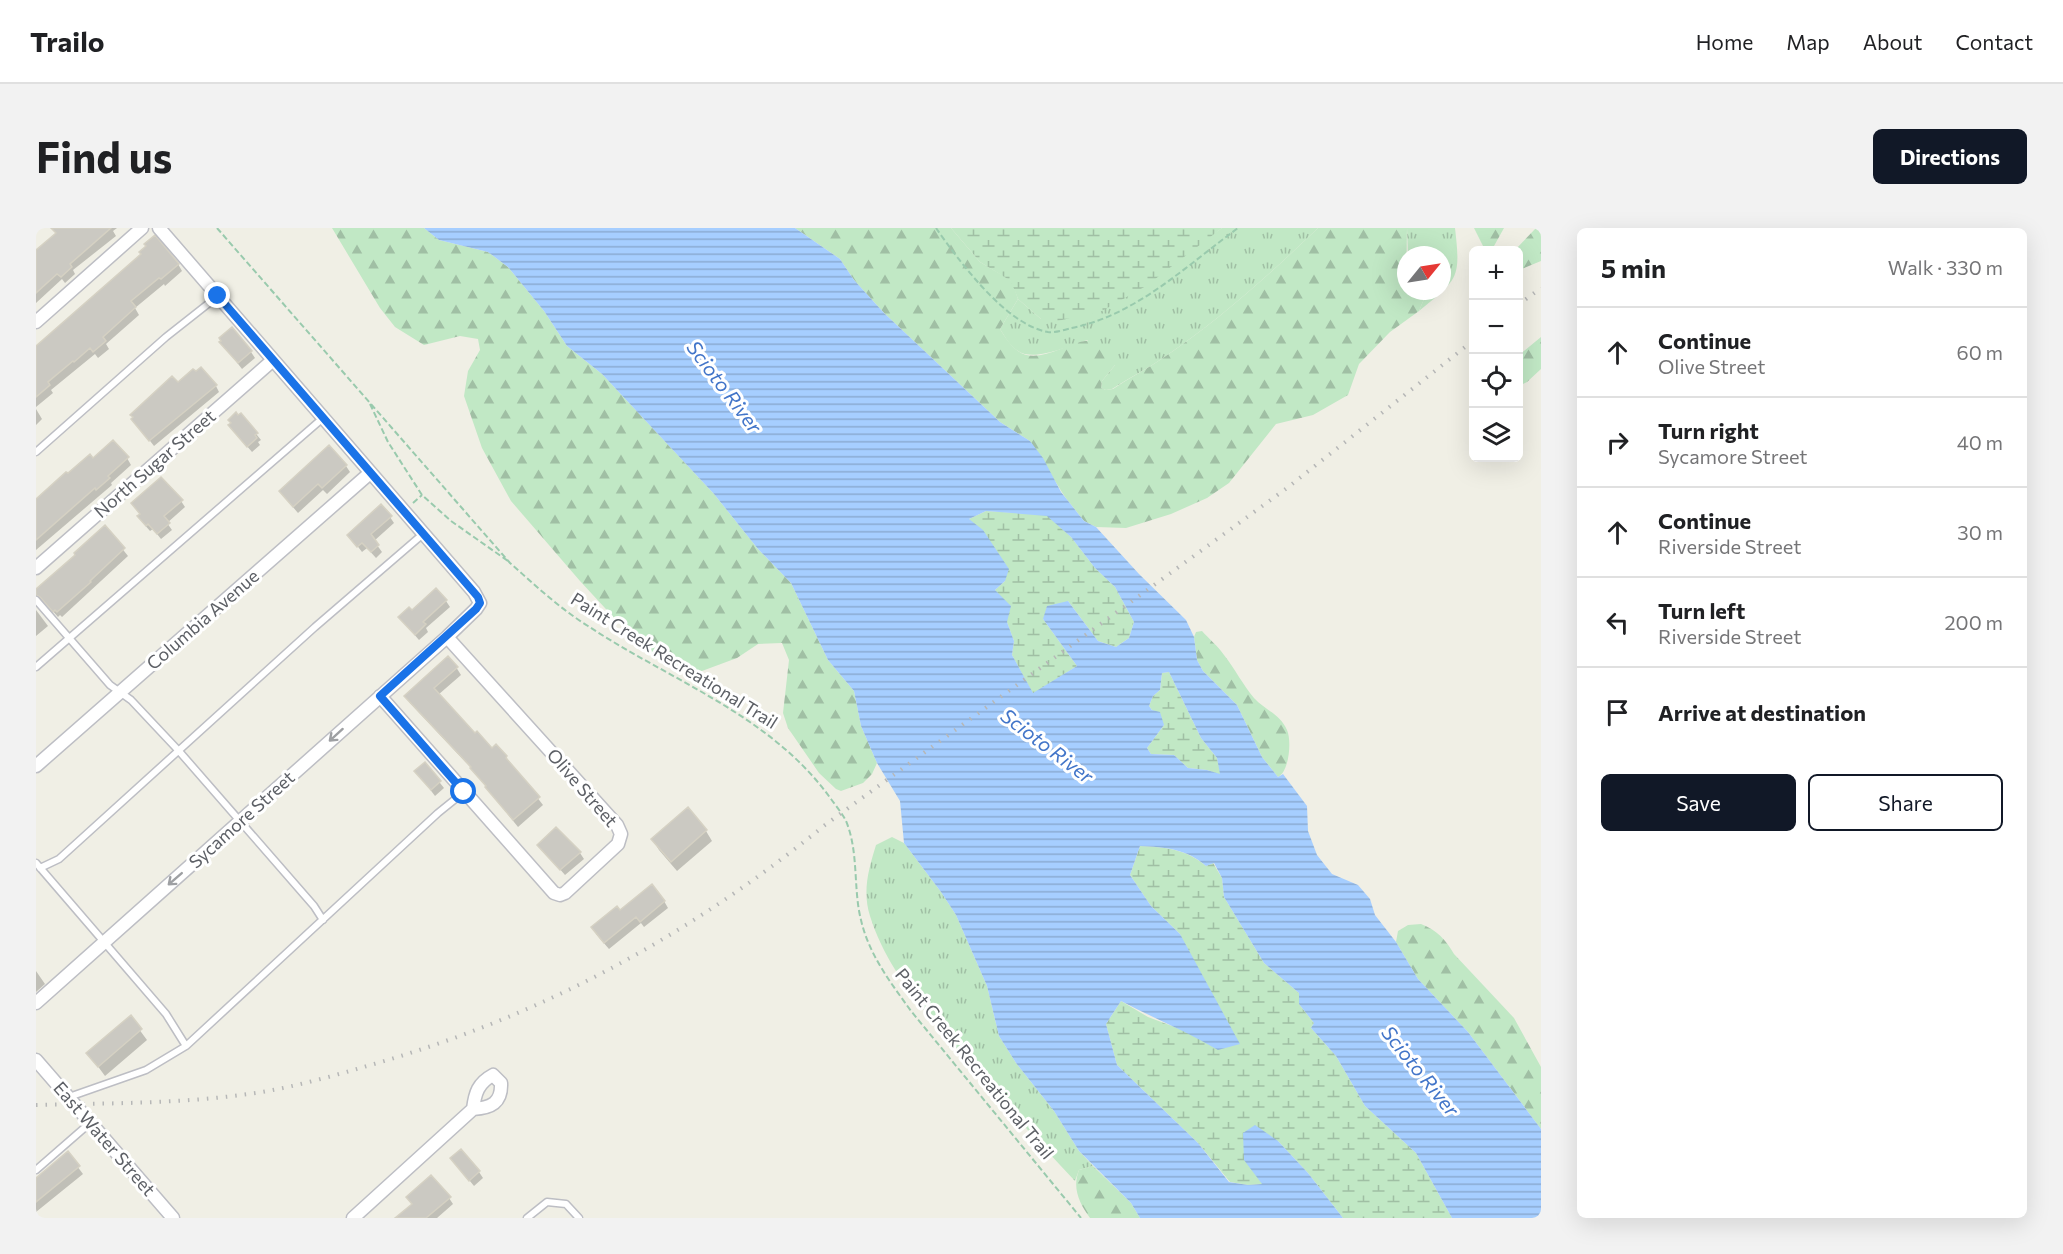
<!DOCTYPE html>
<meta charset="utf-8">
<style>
body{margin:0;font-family:Commissioner,sans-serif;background:#f2f2f2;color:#202124}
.controls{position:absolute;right:18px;top:18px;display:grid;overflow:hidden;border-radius:9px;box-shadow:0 6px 24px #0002}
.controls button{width:54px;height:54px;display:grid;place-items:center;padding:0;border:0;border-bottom:2px solid #e0e0e0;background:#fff;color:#202124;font:30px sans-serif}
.compass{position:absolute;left:1361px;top:18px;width:54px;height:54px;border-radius:50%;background:#fff;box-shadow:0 6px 24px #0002;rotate:60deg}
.stop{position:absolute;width:18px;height:18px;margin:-14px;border:4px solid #1a73e8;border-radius:50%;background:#fff}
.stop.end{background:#1a73e8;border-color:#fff;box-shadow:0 2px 6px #0008}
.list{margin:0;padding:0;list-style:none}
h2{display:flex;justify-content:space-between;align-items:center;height:78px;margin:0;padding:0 24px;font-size:26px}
h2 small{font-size:20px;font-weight:400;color:#757577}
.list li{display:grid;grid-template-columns:39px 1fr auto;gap:18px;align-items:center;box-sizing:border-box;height:90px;padding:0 24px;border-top:2px solid #e0e0e0}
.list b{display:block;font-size:22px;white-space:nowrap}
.list p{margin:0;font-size:20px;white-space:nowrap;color:#757577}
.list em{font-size:20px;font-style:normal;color:#757577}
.actions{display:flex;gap:12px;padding:18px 24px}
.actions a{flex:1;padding:14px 0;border:2px solid #111827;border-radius:9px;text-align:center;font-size:21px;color:#111827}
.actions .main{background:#111827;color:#fff}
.icon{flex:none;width:33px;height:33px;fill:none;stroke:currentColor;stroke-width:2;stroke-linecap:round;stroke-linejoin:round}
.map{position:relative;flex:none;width:1505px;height:990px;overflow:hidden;border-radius:9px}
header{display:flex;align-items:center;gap:36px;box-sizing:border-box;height:84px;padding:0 30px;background:#fff;border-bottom:2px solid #e0e0e0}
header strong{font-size:28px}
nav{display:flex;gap:33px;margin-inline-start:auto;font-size:21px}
.intro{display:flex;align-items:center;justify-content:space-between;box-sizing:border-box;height:144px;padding:0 36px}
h1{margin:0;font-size:42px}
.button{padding:15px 27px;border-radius:9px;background:#111827;color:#fff;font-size:21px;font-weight:700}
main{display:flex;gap:36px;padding:0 36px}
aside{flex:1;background:#fff;border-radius:9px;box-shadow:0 6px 24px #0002}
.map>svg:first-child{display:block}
.grass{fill:url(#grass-tufts)}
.forest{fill:url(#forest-firs)}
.wetland{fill:url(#wetland-marsh)}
.water{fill:url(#water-rules);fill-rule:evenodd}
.shadow{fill:#0003}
.building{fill:#cbc9c2;stroke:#d5d1c3;stroke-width:1.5}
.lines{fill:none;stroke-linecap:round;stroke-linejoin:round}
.service-casing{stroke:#bdbec4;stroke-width:9}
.minor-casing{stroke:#bdbec4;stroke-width:15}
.path{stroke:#99caad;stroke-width:2;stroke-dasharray:6 3;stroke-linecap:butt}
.service{stroke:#fff;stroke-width:6}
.minor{stroke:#fff;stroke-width:12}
.rail{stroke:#b6b7b7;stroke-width:4;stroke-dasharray:1.5 8;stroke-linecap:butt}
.oneway{stroke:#9ea0a3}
.route{stroke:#1a73e8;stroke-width:8}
.labels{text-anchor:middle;stroke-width:6;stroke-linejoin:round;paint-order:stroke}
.street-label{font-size:18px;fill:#5d6066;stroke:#fff}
.water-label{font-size:20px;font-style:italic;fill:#4275c9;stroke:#fff}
</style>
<header>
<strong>Trailo</strong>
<nav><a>Home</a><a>Map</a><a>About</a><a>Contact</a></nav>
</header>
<div class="intro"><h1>Find us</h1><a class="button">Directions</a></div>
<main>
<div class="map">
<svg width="1505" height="990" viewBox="0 0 1505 990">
<defs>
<pattern id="grass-tufts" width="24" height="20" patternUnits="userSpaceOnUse" patternTransform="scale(1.5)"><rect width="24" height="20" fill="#c1e8c5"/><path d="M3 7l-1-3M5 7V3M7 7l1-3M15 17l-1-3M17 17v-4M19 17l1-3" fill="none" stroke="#a0bfa4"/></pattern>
<pattern id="forest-firs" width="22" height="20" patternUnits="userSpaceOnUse" patternTransform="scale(1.5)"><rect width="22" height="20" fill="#c1e8c5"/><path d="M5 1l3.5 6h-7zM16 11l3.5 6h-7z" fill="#a0bfa4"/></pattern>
<pattern id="wetland-marsh" width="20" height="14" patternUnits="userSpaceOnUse" patternTransform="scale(1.5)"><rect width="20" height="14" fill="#c1e8c5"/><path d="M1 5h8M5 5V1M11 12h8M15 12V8" fill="none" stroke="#a0bfa4"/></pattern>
<pattern id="water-rules" width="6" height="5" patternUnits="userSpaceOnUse" patternTransform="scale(1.5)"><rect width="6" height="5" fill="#a6ceff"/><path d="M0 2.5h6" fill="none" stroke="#8aabd2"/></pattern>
</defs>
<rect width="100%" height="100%" fill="#f0efe5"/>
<path class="grass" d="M1186 0H1282C1234 46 1183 92 1127 130 1111 141 1093 150 1076 161L1070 162 1065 160 1066 153 1079 137 1051 112C1033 118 998 134 982 123 974 118 969 109 964 101L982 71 1005 91 1161 17Z
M1371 0H1419C1425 51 1422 51 1383 83L1388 71V63H1406V27H1372Z
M856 609 868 615 905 664 920 687 951 758 963 808 980 835 1018 883 1043 923 1057 938 1043 942 1039 953C1001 913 965 872 929 831 892 787 851 743 834 688 826 663 833 640 840 617Z"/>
<path class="forest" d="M296 0H388L403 12 452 24 472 39 508 83 531 118 566 146 678 266 722 321 755 355 792 432 818 463 825 498 841 535 836 546 827 555 805 563 800 561 783 545 752 500 747 485 753 432 746 415 722 416 701 430 666 443 636 439 605 419 544 353 475 273 446 220 428 168 432 143 444 122 442 111 424 108 388 117 359 99 344 80Z
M759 0H915L944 34 976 53 982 71 964 101C969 109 974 117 982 123 1001 137 1029 116 1049 113 1057 111 1072 118 1079 123V137L1066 153 1065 160 1070 162 1077 161C1093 150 1111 141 1127 130 1183 92 1234 46 1282 0H1371L1370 63H1388V71L1383 83 1354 104 1323 136 1312 167 1277 187 1240 196 1193 255 1171 270 1135 286 1090 300 1060 299 1048 293 1029 269 994 213 964 194 848 85 818 52 804 31Z
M1438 0H1468L1458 18H1447Z
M1500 0H1505V33L1483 42 1482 22H1479Z
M1505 109V141L1491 154 1483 158V127Z
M1166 403C1173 411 1182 418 1188 427 1199 441 1207 457 1218 470 1229 482 1244 486 1251 502 1256 513 1253 544 1242 549L1226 529 1201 477 1167 443 1161 432 1158 409 1160 404Z
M1385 696C1401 702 1410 712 1418 726L1478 790 1505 839V901L1432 804 1382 751 1360 714 1362 703 1372 697Z
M1057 938 1095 975 1104 990H1054C1043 975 1036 960 1043 942Z"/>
<path class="wetland" d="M915 0H1186L1110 58 1066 83 1017 94 1005 91 982 71 975 53 944 34Z
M950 283 1011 287 1035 309 1059 340 1079 359 1098 394 1093 410 1080 419 1062 413 1032 373 1007 391 1041 438 997 466 976 427 978 413 959 362 969 353 933 291Z
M1133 444 1165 510 1181 530 1185 547 1171 542 1152 540 1138 527 1115 526 1111 520 1128 497 1113 478 1117 468 1124 462 1126 445Z
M1104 618C1129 619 1150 621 1170 638L1177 635 1186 650 1188 669 1228 735 1263 765V776L1278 795 1275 800 1300 828 1329 878 1380 925 1416 990H1307L1272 945 1242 913 1227 956 1212 957 1194 954 1162 915 1081 837 1070 796 1085 773 1112 789 1152 804 1181 821 1144 706 1115 678 1094 647Z"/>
<path class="water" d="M388 0H759L804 31 818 52 848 85 964 194 994 213 1007 230 1025 264 1048 293 1060 299 1103 346 1150 392 1158 409 1161 432 1167 443 1201 477 1226 529 1242 549 1247 546 1271 578 1272 603 1281 627 1296 646 1322 657 1334 671 1339 687 1360 714 1382 751 1432 804 1505 901V990H1416L1380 925 1329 878 1300 828 1275 800 1278 795 1263 776V765L1228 735 1188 669 1186 650 1178 635 1170 638C1151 621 1129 619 1104 618L1094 647 1115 678 1144 706 1204 816 1182 822C1150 803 1117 790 1085 773L1070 796 1081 837 1162 915 1193 954 1212 957 1226 956 1208 932 1207 905 1219 897 1242 913 1272 945 1307 990H1104L1095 975 1043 923 1018 883 980 835 963 808 951 758 920 687 905 664 868 615 864 573 841 535 825 498 818 463 792 432 755 355 722 321 678 266 566 146 531 118 508 83 472 39 452 24 403 12ZM950 283 1011 288 1035 309 1059 340 1079 359 1098 394 1093 410 1080 419 1062 413 1032 373 1011 378 1007 391 1041 438 997 465 976 427 978 413 971 394 975 378 959 362 969 353 973 341 947 302 933 291ZM1133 444 1165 510 1181 530 1184 546 1171 542 1152 540 1138 527 1115 526 1111 520 1128 497 1124 484 1116 482 1113 478 1117 468 1124 462 1126 445Z"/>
<path class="shadow" d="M21 0H81L77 3 80 8 37 42 39 46 29 55 26 51 0 75V24L21 6Z
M142 36 146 43 129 58 128 56 99 80 103 87 70 116 73 121 62 130 59 126 15 162 17 165 0 179V120Z
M185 114 215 124 219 130 206 141Z
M141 157 180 158 183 164 118 218 97 191Z
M0 181 6 191 0 197Z
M205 187 225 212 222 214 224 217 216 224 198 203 196 196Z
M91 230 95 237 75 255 76 257 0 322V272L31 247Z
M310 238 314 244 291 266 287 262 262 285 244 264Z
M145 273 149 279 131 295 136 302 125 311 117 301 114 303 107 295 103 288 105 287 97 276Z
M354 289 358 295 338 313 346 324 340 330 331 320 326 324 313 307Z
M69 299 92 328 26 389 24 387 22 389 9 374 0 375V363L41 328Z
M410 373 414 379 390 400 392 404 383 412 364 390 376 384Z
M0 382 12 398 0 408Z
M420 439 425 447 402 467 438 507 456 522 470 529 507 577 482 599 436 541 374 475 370 468Z
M389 536 408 560 399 568 380 543Z
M652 582 670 603 676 613 641 643 623 622 617 612Z
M503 617 544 625 548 631 529 647Z
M628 673 632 680 608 699 605 695 573 721 560 706 584 684Z
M0 743 9 756 0 764Z
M94 789 111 812 69 848 52 825Z
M32 926 47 946 0 984V951Z
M416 931 443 944 447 950 438 958Z
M372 969 413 970 417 976 401 990H364L376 977Z"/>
<path class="building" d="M15 0H75L34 36 36 39 25 49 21 46 0 65V22L20 5Z
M119 7 143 36 125 51 123 50 95 73 100 79 67 109 70 113 57 124 54 120 38 134 37 133 12 154 14 157 0 169V118L105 26 103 24 110 18 108 16Z
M196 99 216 123 202 135 183 114 185 113 183 110Z
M165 139 181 157 113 213 95 191 97 189 94 187 136 148 142 154 157 141 160 143Z
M200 184 202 187 205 185 222 205 219 207 221 210 211 219 192 197 195 195 192 192Z
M77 212 93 229 72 248 74 250 60 262 59 260 0 312V271L30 244 32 245 54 226 57 230Z
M293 217 311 237 286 260 282 256 257 279 243 263Z
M125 249 147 272 128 288 134 295 121 306 112 296 110 298 101 288 104 286 95 275Z
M345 276 356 288 335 306 343 317 335 324 326 315 321 319 311 307Z
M69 297 89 320 54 353 55 354 21 384 19 382 17 384 4 369 0 367V361L39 327 38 325Z
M400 360 411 372 387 394 390 396 379 407 362 389 373 379 376 382Z
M412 428 422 439 398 460 439 505 441 503 456 520 460 516 471 528 470 530 504 569 477 592 449 559 450 558 434 540 435 539 368 468Z
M389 534 405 553 395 562 378 543Z
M652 579 671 602 635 634 615 611Z
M520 599 545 624 524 642 501 617Z
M616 656 629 673 604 694 600 689 568 715 555 699 581 678 584 682Z
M95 787 106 801 62 839 50 825Z
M425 921 444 943 433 953 414 930Z
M32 923 44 938 0 974V950Z
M395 947 415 969 390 990H359L376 976 370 969Z"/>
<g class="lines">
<g class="service-casing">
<path id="service" d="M0 224 130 109 182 68
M0 372 74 457 95 472 142 522 278 678 287 692
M0 439 287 190
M0 635 130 786 150 818
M4 640 23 631 279 399 387 306
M33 869 110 842 150 818 402 585 428 564
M0 942 54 895
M491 990 511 974 530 976 543 990"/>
</g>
<g class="minor-casing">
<path id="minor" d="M0 94 106 0
M0 340 237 132
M344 468 518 665 524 667 529 665 582 616 585 606 581 597 411 409
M0 538 334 245
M0 775 411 409 440 381 444 375 438 364 123 0
M0 832 137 990
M317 990 437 881C455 880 466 875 465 855L457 847C442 855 439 865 437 881"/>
</g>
<path class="path" d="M181 0 474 335C499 357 523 380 552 398 635 453 735 487 795 571 800 578 806 585 810 593 823 624 817 661 825 692 833 727 855 755 875 783L1045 990
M900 0C923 33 970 97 1012 104 1019 105 1028 102 1035 100 1099 88 1150 38 1202 0
M334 176 352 214 386 267 415 293 472 333
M377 275 386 267"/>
<use href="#service" class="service"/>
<use href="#minor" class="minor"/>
<path class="rail" d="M1482 77 1505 60
M0 877C76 875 151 876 226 864 261 858 297 848 331 838 504 789 650 710 789 597L1251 260 1438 112"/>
</g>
<defs><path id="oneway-shaft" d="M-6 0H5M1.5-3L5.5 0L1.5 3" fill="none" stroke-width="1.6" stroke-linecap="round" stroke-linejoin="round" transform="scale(1.5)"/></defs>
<g class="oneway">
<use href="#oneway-shaft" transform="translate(300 507) rotate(138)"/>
<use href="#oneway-shaft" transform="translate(139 651) rotate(139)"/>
</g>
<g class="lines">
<path class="route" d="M182 68 442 369 444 375 440 381 344 468 428 564"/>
</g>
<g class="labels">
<g class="street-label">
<text transform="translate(119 236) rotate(-41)" y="6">North Sugar Street</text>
<text transform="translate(167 392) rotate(-41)" y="6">Columbia Avenue</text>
<text transform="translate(638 433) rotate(32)" y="6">Paint Creek Recreational Trail</text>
<text transform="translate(546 560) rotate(49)" y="6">Olive Street</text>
<text transform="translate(206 592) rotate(-42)" y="6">Sycamore Street</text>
<text transform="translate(938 836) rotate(51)" y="6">Paint Creek Recreational Trail</text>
<text transform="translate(68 911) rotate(49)" y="6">East Water Street</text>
</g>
<g class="water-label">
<text transform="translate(688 159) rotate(53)" y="7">Scioto River</text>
<text transform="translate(1011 518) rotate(37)" y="7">Scioto River</text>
<text transform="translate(1384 843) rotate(51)" y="7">Scioto River</text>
</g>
</g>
</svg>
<div class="controls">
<button>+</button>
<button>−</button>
<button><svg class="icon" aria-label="locate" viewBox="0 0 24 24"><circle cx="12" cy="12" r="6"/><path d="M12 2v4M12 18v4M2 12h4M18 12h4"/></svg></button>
<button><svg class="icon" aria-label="layers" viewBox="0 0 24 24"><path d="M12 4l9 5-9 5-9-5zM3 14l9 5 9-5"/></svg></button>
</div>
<svg class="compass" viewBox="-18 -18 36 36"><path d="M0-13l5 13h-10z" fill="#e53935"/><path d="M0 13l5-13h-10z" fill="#757577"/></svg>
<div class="stop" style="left:428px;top:564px"></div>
<div class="stop end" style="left:182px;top:68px"></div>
</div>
<aside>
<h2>5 min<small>Walk · 330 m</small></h2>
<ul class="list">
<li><svg class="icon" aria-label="ahead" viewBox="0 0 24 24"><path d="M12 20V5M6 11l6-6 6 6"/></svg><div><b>Continue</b><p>Olive Street</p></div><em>60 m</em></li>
<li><svg class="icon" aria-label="right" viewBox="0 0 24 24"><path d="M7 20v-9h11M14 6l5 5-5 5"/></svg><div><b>Turn right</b><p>Sycamore Street</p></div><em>40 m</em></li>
<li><svg class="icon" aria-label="ahead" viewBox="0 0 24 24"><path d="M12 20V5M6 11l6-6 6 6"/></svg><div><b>Continue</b><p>Riverside Street</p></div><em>30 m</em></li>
<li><svg class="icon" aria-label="left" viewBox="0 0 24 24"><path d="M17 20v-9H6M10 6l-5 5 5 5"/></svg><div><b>Turn left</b><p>Riverside Street</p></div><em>200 m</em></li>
<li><svg class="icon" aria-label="arrive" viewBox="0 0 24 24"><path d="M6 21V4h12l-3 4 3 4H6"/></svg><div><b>Arrive at destination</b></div></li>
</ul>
<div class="actions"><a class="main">Save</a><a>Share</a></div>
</aside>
</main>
